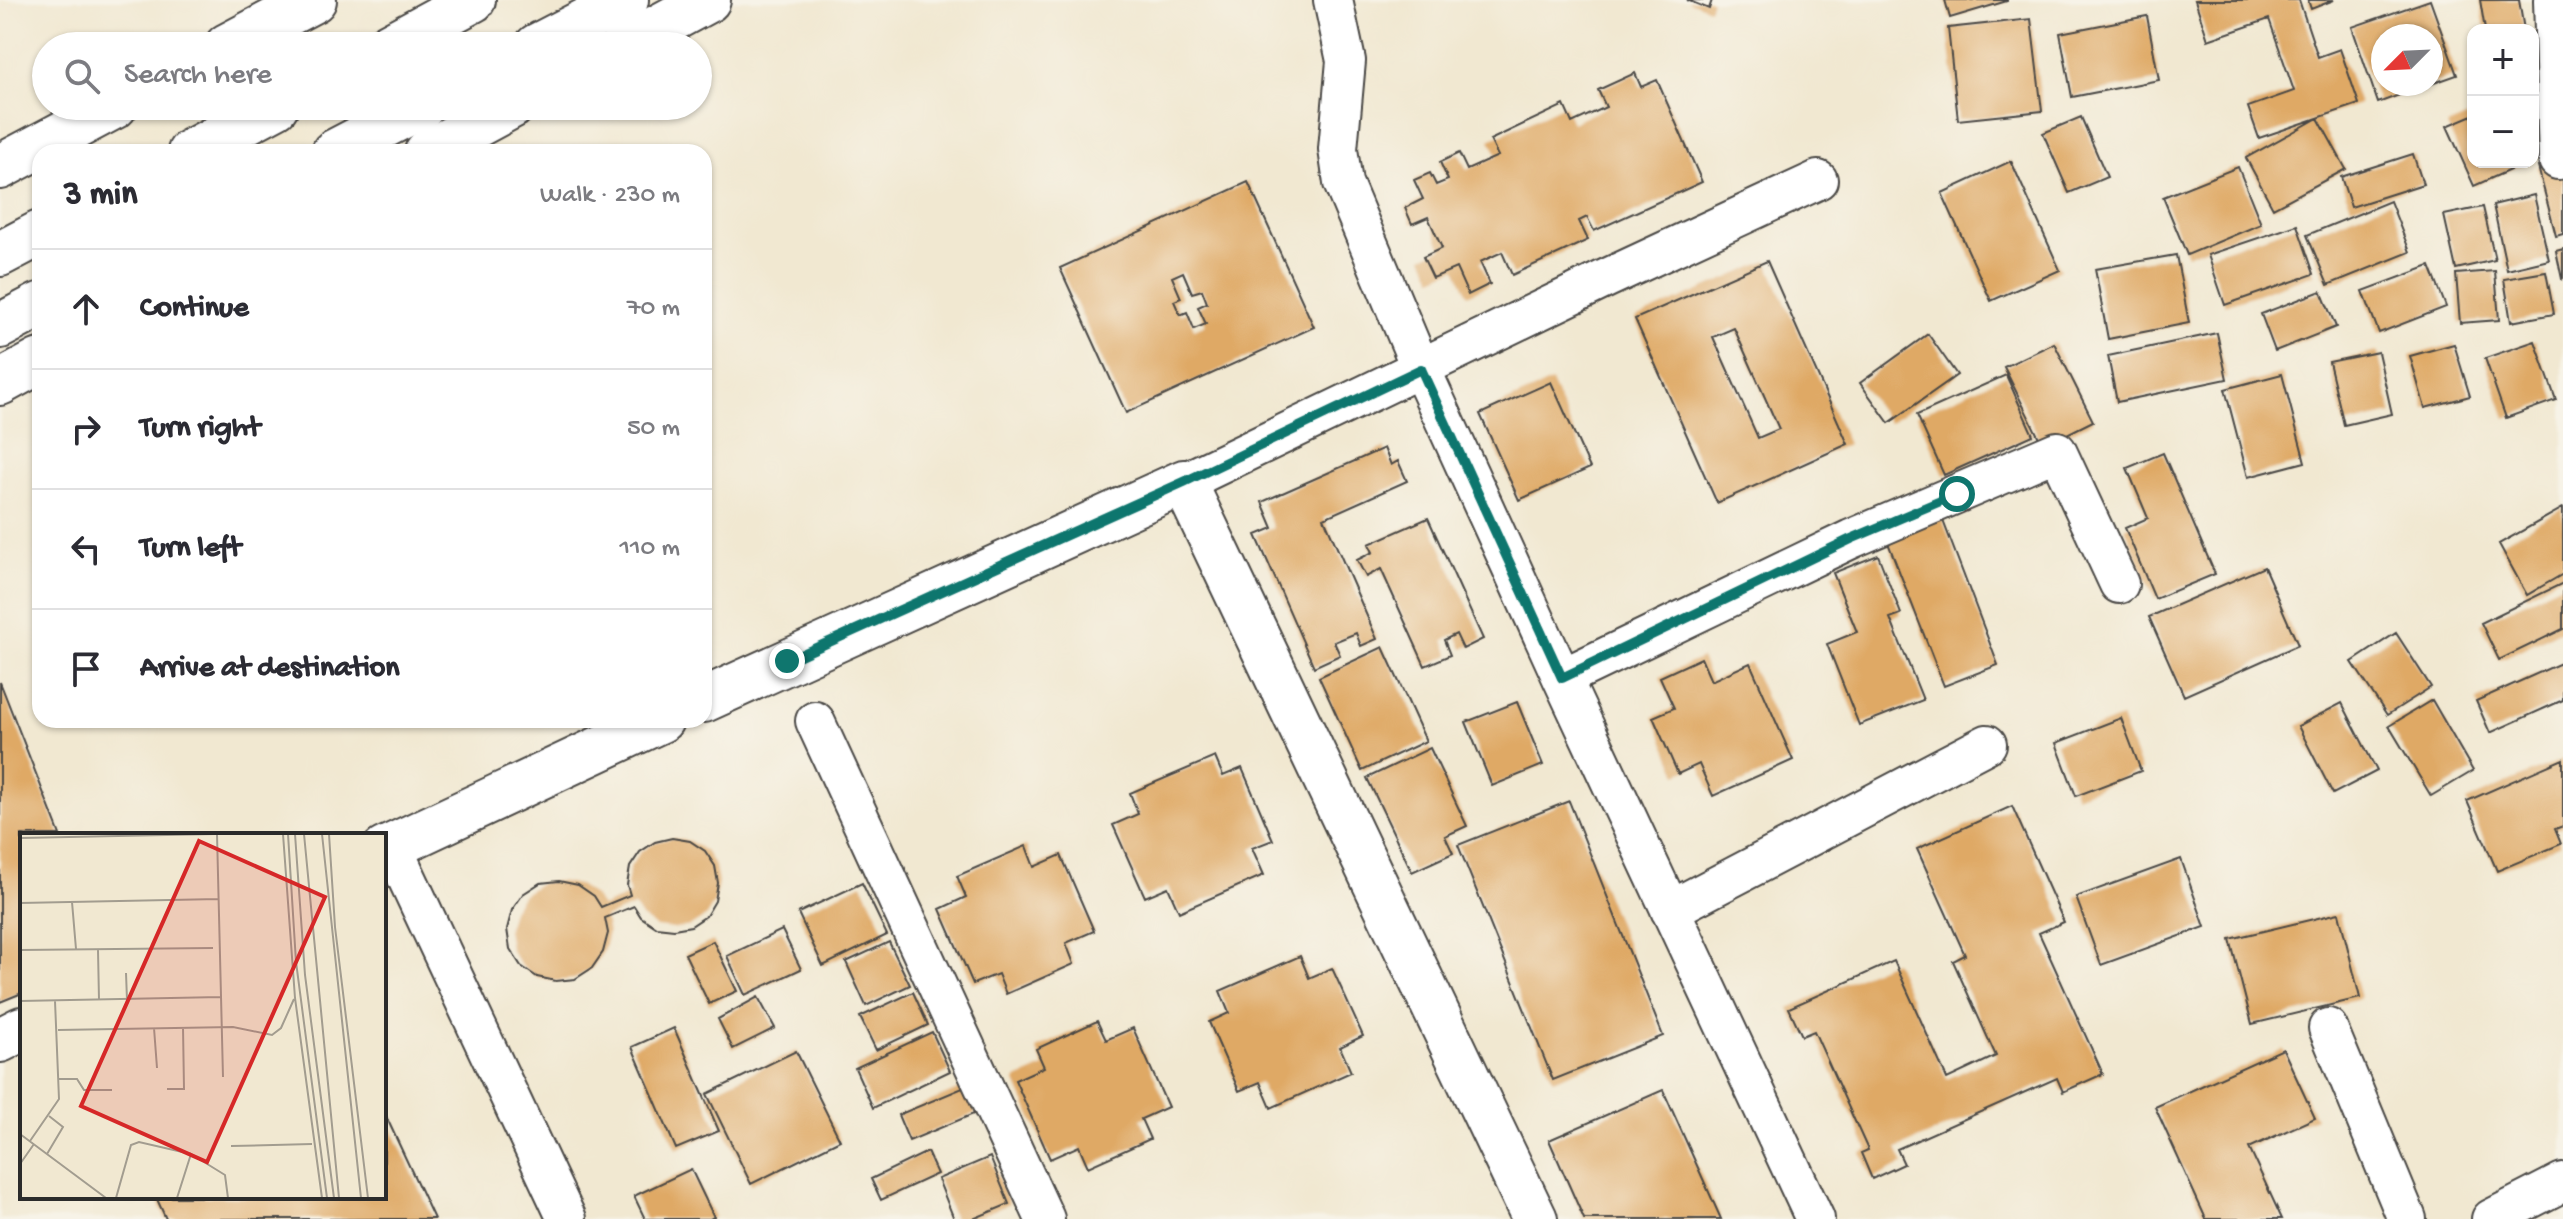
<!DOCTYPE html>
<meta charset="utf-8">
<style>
body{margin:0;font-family:"Gochi Hand",sans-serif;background:#f7f7f7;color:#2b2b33}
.controls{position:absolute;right:24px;top:24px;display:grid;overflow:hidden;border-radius:16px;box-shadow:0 2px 6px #0004}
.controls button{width:72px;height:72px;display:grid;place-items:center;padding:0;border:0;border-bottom:2px solid #e1e1e2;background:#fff;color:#2b2b33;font:40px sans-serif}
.compass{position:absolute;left:2371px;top:24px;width:72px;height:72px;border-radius:50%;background:#fff;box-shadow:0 2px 6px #0004;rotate:246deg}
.stop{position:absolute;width:24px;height:24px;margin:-18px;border:6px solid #0f766e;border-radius:50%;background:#fff}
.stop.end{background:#0f766e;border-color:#fff;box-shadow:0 2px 8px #0008}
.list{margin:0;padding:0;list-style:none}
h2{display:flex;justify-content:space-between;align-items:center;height:104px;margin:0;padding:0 32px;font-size:34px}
h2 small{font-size:26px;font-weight:400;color:#7c7c81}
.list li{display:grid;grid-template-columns:52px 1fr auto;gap:24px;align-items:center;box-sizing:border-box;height:120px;padding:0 32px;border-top:2px solid #e1e1e2}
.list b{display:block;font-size:30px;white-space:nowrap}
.list em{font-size:26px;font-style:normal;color:#7c7c81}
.icon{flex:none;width:44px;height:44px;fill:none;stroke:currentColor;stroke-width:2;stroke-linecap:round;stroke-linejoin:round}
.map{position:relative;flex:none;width:2563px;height:1219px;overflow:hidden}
.search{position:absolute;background:#fff;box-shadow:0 2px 6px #0004;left:32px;top:32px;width:680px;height:88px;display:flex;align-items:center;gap:20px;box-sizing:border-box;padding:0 28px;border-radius:44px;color:#7c7c81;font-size:30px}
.panel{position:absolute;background:#fff;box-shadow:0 2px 6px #0004;left:32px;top:144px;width:680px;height:584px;border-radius:24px}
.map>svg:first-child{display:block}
.building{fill:#dfa965;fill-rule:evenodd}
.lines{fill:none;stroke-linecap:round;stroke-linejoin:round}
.minor-casing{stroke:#494744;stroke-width:42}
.tertiary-casing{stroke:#494744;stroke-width:48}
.trunk-casing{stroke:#494744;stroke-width:48}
.minor{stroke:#fff;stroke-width:38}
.tertiary{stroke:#fff;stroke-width:44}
.trunk{stroke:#fff;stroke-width:44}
.route{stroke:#0f766e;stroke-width:10}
.inset-road{fill:none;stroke:#a29c8f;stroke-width:2}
.view{fill:#d62828;fill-opacity:0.15;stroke:#d62828;stroke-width:4}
.inset-edge{fill:none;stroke:#2b2b2b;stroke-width:4}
</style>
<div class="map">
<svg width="2563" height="1219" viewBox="0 0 2563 1219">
<rect width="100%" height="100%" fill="#f7f3e8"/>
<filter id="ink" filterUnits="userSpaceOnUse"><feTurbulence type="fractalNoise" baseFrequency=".0125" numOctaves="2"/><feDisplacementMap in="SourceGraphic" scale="16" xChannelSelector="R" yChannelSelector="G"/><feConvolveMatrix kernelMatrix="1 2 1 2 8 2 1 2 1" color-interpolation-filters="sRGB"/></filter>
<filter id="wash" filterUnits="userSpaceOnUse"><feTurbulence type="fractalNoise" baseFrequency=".006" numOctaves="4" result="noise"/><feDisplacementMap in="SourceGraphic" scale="32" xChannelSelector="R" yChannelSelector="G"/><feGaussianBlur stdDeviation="1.8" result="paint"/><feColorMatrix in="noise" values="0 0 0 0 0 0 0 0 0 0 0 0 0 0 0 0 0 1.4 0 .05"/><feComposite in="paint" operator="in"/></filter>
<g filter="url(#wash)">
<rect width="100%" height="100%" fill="#f1e8d1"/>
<g id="blocks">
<path class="building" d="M1687 0H1712L1709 9Z
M1945 0H2007V1L1950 18Z
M2195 0H2299L2318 57 2340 49 2359 104 2259 138 2248 107 2294 91 2269 19 2208 40Z
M2308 0H2334L2311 9Z
M2430 0 2457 75 2431 84V36H2383V84H2429L2378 103 2352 27Z
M2480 0H2519L2524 30H2485Z
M2147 16 2159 80 2072 97 2060 33Z
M2031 19 2042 111 1958 120 1948 28Z
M1635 73 1641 87 1657 80 1702 182 1594 231 1587 217 1579 221 1588 240 1512 275 1502 252 1480 262 1490 284 1468 295 1456 268 1433 278 1423 257 1442 248 1428 217 1412 224 1405 208 1423 199 1414 180 1430 173 1436 185 1448 180 1440 162 1459 153 1467 170 1498 156 1490 140 1564 105 1572 123 1606 107 1598 90Z
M2473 115V162H2528L2474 186 2447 126Z
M2081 117 2107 177 2069 193 2043 133Z
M2318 118 2346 169 2273 208 2246 158Z
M2413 154 2423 184 2351 207 2341 177Z
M2563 160V234L2556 236 2538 167Z
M2011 161 2060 270 1991 301 1942 193Z
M2238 167 2261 224 2187 255 2163 197Z
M1248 182 1314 327 1126 413 1060 268ZM1183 272 1192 293 1202 290 1207 303 1198 307 1206 324 1194 329 1187 312 1180 315 1174 301 1181 298 1172 277Z
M2534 195 2549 260 2507 270 2493 205Z
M2390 201 2410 252 2328 285 2307 235Z
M2483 207 2495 260 2456 269 2444 215Z
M2297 225 2314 274 2225 305 2208 255Z
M2563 249V278L2562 279 2556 251Z
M2176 255 2189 323 2108 339 2095 269Z
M1767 261 1848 444 1717 503 1635 319ZM1734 328 1779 429 1758 438 1713 337Z
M2430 266 2446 307 2379 333 2363 291Z
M2495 271 2499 320 2460 323 2456 274Z
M2546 272 2554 314 2511 322 2504 279Z
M2321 291 2336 327 2275 351 2261 314Z
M2217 333 2227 379 2117 402 2108 356Z
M1928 334 1957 375 1889 423 1860 383Z
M2535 341 2556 400 2506 418 2485 358Z
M2054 343 2093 421 2043 446 2004 367Z
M2454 344 2470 396 2425 408 2410 356Z
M2378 352 2392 414 2344 425 2329 362Z
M2282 374 2305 462 2248 477 2225 389Z
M2006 375 2033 435 1944 475 1917 415Z
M1551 382 1590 468 1519 500 1480 414Z
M1384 448 1391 465 1398 461 1407 481 1324 518 1377 639 1361 646 1356 633 1334 642 1340 655 1314 667 1256 535 1273 528 1262 502Z
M2163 453 2215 574 2155 599 2125 528 2148 518 2127 468Z
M2563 508V574L2527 595 2499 544Z
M1428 518 1483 639 1463 649 1456 634 1444 640 1450 655 1425 666 1381 569 1366 577 1357 560 1373 552 1369 544Z
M1942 518 1998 665 1944 686 1887 540Z
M1878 555 1901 614 1890 618 1923 700 1859 725 1827 644 1857 632 1833 573Z
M2264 567 2298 645 2184 696 2149 617Z
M2563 583V629L2499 660 2481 623Z
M2396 633 2431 687 2387 715 2352 662Z
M1383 647 1426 741 1362 771 1319 677Z
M1701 658 1711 681 1750 663 1793 760 1713 796 1699 764 1678 774 1653 717 1674 708 1660 677Z
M2563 662V700L2490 733 2476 701Z
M0 682 60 835H22V993L0 1002Z
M2432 700 2473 771 2431 796 2389 726Z
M1517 702 1543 765 1492 786 1466 722Z
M2342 703 2377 771 2333 794 2298 726Z
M2121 718 2141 771 2076 796 2056 743Z
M1430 748 1467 826 1445 836 1453 853 1412 872 1367 778Z
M1215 757 1223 776 1242 768 1273 840 1252 848 1264 875 1179 912 1168 887 1145 897 1113 825 1138 814 1130 793Z
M2563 759V826L2555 829 2561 844 2497 871 2467 801Z
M1569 801 1663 1036 1553 1080 1458 845Z
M2012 806 2064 922 2039 933 2103 1074 2063 1092 2057 1078 1897 1149 1904 1164 1872 1179 1861 1153 1868 1150 1814 1031 1802 1036 1789 1008 1894 961 1947 1079 1996 1056 1953 961 1965 955 1917 849Z
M672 838 690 841 705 851 715 866 718 883 715 901 706 916 691 926 674 929 656 927 641 917 634 906 605 918 608 933 603 952 592 968 575 979 556 981 537 977 521 966 510 949 507 929 512 910 523 894 540 883 559 881 578 885 594 896 601 907 630 895 627 885 630 867 640 852 655 842Z
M1026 846 1034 867 1061 855 1094 931 1066 943 1074 964 1006 994 998 974 973 984 940 909 966 897 957 876Z
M2181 859 2205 927 2101 965 2076 897Z
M862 883 887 935 823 966 798 913Z
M2339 913 2360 998 2252 1024 2230 939Z
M782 930 801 969 745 995 727 956Z
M713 941 737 991 709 1004 685 954Z
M889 942 910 985 866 1006 846 962Z
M1300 956 1309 978 1332 968 1363 1036 1340 1047 1351 1072 1271 1108 1260 1082 1239 1091 1209 1022 1229 1013 1220 991Z
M913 992 928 1025 876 1050 860 1017Z
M758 997 775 1028 733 1049 718 1019Z
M1097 1021 1106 1040 1133 1028 1168 1107 1141 1119 1150 1139 1088 1167 1079 1146 1050 1159 1015 1080 1044 1067 1036 1049Z
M674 1028 719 1131 676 1149 632 1047Z
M932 1032 950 1071 873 1108 855 1068Z
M2283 1049 2315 1118 2249 1148 2282 1219H2206L2155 1107Z
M796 1051 840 1140 751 1184 707 1094Z
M965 1087 976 1113 909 1141 898 1115Z
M1663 1090 1721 1219H1584L1549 1140Z
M384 1112 434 1219H166L156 1197H384Z
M927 1152 937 1174 881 1200 871 1179Z
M990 1157 1009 1204 973 1219H954L938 1179Z
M691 1169 714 1217 710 1219H645L634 1196Z"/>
</g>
</g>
<g filter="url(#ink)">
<use href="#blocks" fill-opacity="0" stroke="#494744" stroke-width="2"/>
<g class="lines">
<g class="minor-casing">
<path id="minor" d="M1333 0 1346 61 1338 149 1343 183 1421 369 1562 678 1815 1219
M2553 0 2558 160 2563 159
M1184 482 1607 278 1818 180
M1562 678 1851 539 2057 451 2119 584
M815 721 1045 1219
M392 846 567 1219
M1670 910 1987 744
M2328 1028 2407 1219
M2491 1219 2563 1182"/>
</g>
<g class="tertiary-casing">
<path id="tertiary" d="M227 46 314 0
M623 46 708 0
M427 152 512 106
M0 167 115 106
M0 383 40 361
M704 700 1184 482 1535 1219
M384 850 661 720
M0 1040 22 1029"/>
</g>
<g class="trunk-casing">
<path id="trunk" d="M388 46 473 0
M537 46 626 0
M190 152 276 106
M334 152 422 106
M0 254 40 233
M0 326 40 305"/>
</g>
<use href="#minor" class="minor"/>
<use href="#tertiary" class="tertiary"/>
<use href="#trunk" class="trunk"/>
</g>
</g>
<g class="lines" filter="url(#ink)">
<path class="route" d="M787 661 1184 482 1421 369 1562 678 1851 539 1957 494"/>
</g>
<g transform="translate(20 833)">
<rect width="366" height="366" fill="#f1e8d1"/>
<path class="inset-road" d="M197 1 203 244M263 1 275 165 302 365M268 1 276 129 307 365M275 1 285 142 314 365M284 1 319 365M302 1 341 365M309 1 315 94 348 365M0 5 196 1M52 69 56 116M0 70 199 66M0 117 193 115M78 117 79 167M106 140 107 167M0 168 201 164M134 195 137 235M38 197 213 194 252 202 261 195 274 166M39 246H57L64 257H92M147 256H164L163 194M0 301 86 365M10 308 39 266 35 168M211 313 292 311M27 321 43 294 29 283M0 331 14 311M96 365 111 312 119 309 171 321M157 365 171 321 205 342 208 365"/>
<path class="view" d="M179 8 305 64 187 329 61 273Z"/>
<rect width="366" height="366" class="inset-edge"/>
</g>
</svg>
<div class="controls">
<button>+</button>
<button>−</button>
</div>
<svg class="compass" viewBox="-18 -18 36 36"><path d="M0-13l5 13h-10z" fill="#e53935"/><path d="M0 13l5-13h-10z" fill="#7c7c81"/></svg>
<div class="stop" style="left:1957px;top:494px"></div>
<div class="stop end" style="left:787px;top:661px"></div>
<div class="search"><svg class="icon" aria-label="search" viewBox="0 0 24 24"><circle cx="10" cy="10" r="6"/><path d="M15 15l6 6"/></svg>Search here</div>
<section class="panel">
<h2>3 min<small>Walk · 230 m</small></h2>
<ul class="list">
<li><svg class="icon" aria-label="ahead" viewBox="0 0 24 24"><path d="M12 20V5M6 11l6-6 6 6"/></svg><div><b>Continue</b></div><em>70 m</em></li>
<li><svg class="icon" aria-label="right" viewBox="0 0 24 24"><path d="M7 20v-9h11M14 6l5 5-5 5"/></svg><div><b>Turn right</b></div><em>50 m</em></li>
<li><svg class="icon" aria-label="left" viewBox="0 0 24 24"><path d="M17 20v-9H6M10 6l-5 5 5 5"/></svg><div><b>Turn left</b></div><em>110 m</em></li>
<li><svg class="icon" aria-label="arrive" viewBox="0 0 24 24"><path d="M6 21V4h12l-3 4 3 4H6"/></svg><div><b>Arrive at destination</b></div></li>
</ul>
</section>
</div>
